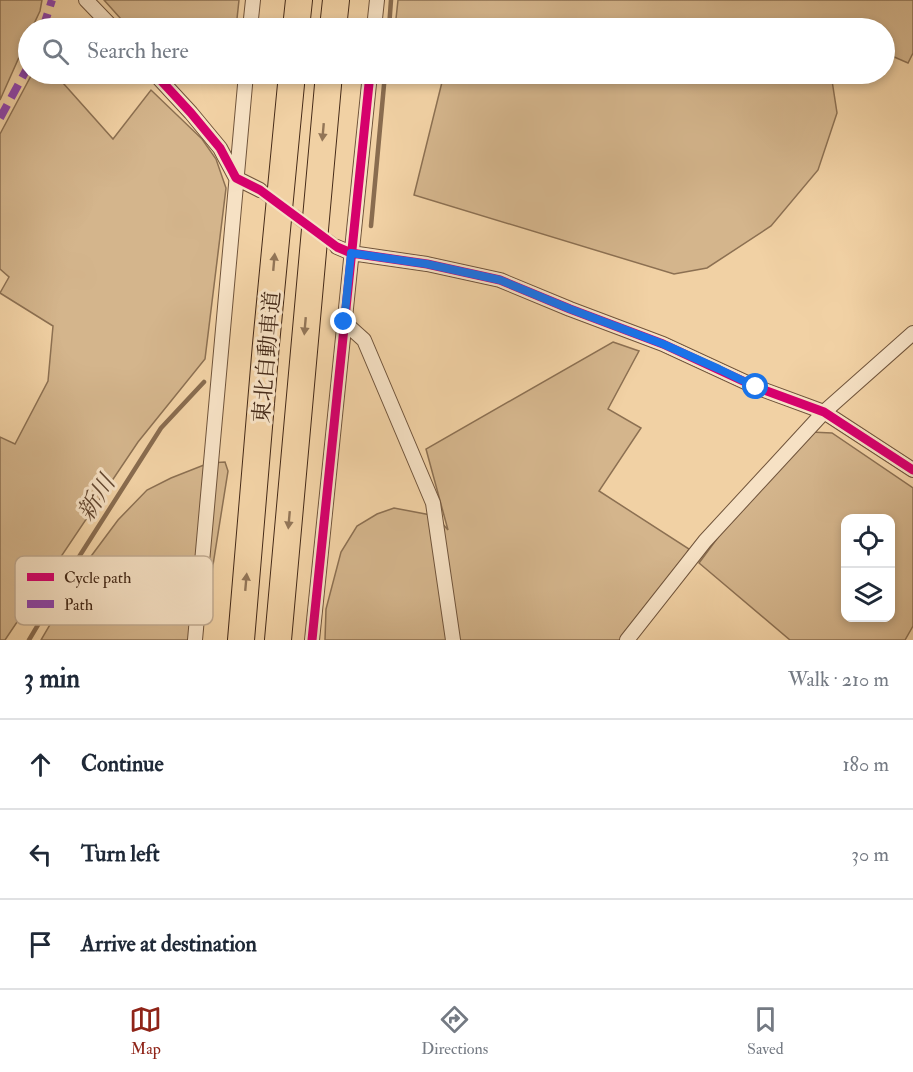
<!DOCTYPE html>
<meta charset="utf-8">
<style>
body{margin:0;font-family:"IM FELL Double Pica","Noto Serif JP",serif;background:#f2f2f3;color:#1f2937}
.controls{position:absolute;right:18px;bottom:18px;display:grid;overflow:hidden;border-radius:12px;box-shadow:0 3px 9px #0003}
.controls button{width:54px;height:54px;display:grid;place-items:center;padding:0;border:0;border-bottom:2px solid #e0e1e3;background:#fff;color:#1f2937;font:30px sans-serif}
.stop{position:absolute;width:18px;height:18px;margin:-14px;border:4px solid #1a73e8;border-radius:50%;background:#fff}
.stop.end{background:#1a73e8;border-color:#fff;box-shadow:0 2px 6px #0008}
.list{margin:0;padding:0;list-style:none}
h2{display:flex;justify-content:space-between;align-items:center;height:78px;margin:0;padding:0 24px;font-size:26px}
h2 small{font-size:20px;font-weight:400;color:#747a83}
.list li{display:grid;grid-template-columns:39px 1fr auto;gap:18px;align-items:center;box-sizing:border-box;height:90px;padding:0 24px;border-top:2px solid #e0e1e3}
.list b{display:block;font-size:22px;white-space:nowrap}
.list em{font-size:20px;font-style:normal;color:#747a83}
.icon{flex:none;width:33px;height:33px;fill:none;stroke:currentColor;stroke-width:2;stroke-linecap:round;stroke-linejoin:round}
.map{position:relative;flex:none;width:913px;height:640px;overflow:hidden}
.search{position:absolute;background:#fff;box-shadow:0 3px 9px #0003;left:18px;right:18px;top:18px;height:66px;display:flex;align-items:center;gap:15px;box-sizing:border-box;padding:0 21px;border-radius:33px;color:#747a83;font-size:22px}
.sheet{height:348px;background:#fff}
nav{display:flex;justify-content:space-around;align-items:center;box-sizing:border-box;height:84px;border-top:2px solid #e0e1e3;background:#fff;font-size:16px;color:#747a83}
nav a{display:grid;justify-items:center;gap:3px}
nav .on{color:#8f2418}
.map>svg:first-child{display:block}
.green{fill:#d4b58c;stroke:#8c7052;stroke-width:1.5;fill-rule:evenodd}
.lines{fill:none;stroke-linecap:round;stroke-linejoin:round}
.stream{stroke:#896c4f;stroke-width:4.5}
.minor-tunnel{stroke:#cfb088;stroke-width:14;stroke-dasharray:14 7;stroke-linecap:butt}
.minor-casing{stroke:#70543b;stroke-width:16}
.motorway-casing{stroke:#452a18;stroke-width:28}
.minor{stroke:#f6e1c4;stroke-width:14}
.motorway{stroke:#f1d1a4;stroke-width:26}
.quiet{stroke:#8e44ad;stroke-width:8;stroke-dasharray:15 8;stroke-linecap:butt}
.cycleway-casing{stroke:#f6e1c4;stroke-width:13}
.cycleway{stroke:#d6006c;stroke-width:9}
.oneway{fill:#927557}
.route{stroke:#1a73e8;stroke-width:8}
.labels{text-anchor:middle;stroke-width:6;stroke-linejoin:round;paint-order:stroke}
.street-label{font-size:22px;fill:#452a18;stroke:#f6e1c4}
.water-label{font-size:24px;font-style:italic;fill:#62462f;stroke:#f6e1c4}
.key{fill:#f6e1c4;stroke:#c1aa90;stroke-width:1.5}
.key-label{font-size:16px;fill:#452a18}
</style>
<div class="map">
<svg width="913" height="640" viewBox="0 0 913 640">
<rect width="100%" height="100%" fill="#f1d1a4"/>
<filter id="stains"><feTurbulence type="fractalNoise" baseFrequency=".00333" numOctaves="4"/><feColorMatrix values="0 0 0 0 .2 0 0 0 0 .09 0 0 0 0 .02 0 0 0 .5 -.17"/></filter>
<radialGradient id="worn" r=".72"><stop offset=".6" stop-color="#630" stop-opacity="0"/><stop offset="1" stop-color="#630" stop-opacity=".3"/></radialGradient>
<path class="green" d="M0 0H42L40 11 32 28H28V37L0 100Z
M104 0H239L236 28H129Z
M398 0H913V53L908 63 885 53 884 28H395Z
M32 74H55L113 139 151 90 202 139 216 159 226 188 205 359 138 442 5 640H0V437L15 444 48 381 53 326 0 293 9 277 0 269V134Z
M444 74H831L837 113 818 170 771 226 707 268 674 274 414 195Z
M613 342 639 351 608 409 641 428 599 491 689 549 668 589 621 640H325L326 609 341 552 357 526 377 514 394 508 436 516 448 530 426 449Z
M810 432 832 433 913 488V626L905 640H790L699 563 739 509ZM846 518H890V618H846Z
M225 462 228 471 201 640H41L86 563 118 520 147 490 171 478 209 463Z"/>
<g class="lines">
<path class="stream" d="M389 28 391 0
M371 226 385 74
M29 640 70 571 161 428 204 382"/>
<path class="minor-tunnel" d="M260 190 337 247"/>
<g class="minor-casing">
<path id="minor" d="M86 0 113 28
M250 28 253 0
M374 28 377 0
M155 74 191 113 220 148 236 178 260 190
M337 247 351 253 427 264 500 280 570 309 663 344 756 387 824 412 913 470
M344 322 364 340 433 503 453 640
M195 640 246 74
M312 640 370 74
M627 640 705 541 824 412 913 333"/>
</g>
<g class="motorway-casing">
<path id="motorway" d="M296 28 299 0
M333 28 336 0
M241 640 266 344 292 74
M278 640 329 74"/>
</g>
<use href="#minor" class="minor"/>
<use href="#motorway" class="motorway"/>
<path class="quiet" d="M43 28 52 0
M0 118 28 67"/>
<g class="cycleway-casing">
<path id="cycleway" d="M155 74 191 113 220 148 236 178 260 190 337 247 351 253 427 264 500 280 570 309 663 344 756 387 824 412 913 470
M312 640 370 74"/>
</g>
<use href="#cycleway" class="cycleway"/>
</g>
<defs><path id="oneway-solid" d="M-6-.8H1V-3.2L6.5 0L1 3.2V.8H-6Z" transform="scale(1.5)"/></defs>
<g class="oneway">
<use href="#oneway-solid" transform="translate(323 132) rotate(95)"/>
<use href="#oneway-solid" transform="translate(274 262) rotate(-85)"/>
<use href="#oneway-solid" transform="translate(305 326) rotate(95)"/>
<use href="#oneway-solid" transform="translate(289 520) rotate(95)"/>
<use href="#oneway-solid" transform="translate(246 582) rotate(-85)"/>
</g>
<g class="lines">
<path class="route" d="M344 322 351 253 427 264 500 280 570 309 663 344 719 369 756 387"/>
</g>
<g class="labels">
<g class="street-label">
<text transform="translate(266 357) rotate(-85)" y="8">東北自動車道</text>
</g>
<g class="water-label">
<text transform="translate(96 498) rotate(-58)" y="8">新川</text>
</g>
</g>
<rect x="15" y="556" width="198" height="69" rx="9" class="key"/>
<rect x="27" y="573" width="27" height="8" fill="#d6006c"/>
<rect x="27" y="600" width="27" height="8" fill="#8e44ad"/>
<g class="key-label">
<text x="64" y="583">Cycle path</text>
<text x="64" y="610">Path</text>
</g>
<rect width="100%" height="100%" filter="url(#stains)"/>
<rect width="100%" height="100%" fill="url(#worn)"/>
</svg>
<div class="controls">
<button><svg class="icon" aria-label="locate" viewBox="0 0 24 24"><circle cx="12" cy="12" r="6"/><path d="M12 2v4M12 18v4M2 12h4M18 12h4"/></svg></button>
<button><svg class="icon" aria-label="layers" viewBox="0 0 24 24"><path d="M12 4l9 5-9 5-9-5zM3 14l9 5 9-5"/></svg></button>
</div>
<div class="stop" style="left:756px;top:387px"></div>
<div class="stop end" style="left:344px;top:322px"></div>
<div class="search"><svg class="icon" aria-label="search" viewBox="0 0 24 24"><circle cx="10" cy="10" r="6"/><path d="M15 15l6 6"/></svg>Search here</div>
</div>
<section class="sheet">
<h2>3 min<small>Walk · 210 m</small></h2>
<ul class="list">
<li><svg class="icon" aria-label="ahead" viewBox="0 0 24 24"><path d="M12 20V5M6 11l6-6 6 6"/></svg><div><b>Continue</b></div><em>180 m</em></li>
<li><svg class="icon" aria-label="left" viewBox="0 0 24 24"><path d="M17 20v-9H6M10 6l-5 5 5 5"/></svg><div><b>Turn left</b></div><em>30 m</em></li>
<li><svg class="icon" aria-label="arrive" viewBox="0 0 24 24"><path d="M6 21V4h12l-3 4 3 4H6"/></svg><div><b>Arrive at destination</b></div></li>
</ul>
</section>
<nav>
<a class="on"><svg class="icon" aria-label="map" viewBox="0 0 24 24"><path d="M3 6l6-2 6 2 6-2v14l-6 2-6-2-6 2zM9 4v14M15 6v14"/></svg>Map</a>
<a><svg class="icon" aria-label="directions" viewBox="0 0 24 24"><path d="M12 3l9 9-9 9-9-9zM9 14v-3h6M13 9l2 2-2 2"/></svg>Directions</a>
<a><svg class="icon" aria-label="saved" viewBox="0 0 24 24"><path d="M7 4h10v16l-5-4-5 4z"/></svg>Saved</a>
</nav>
